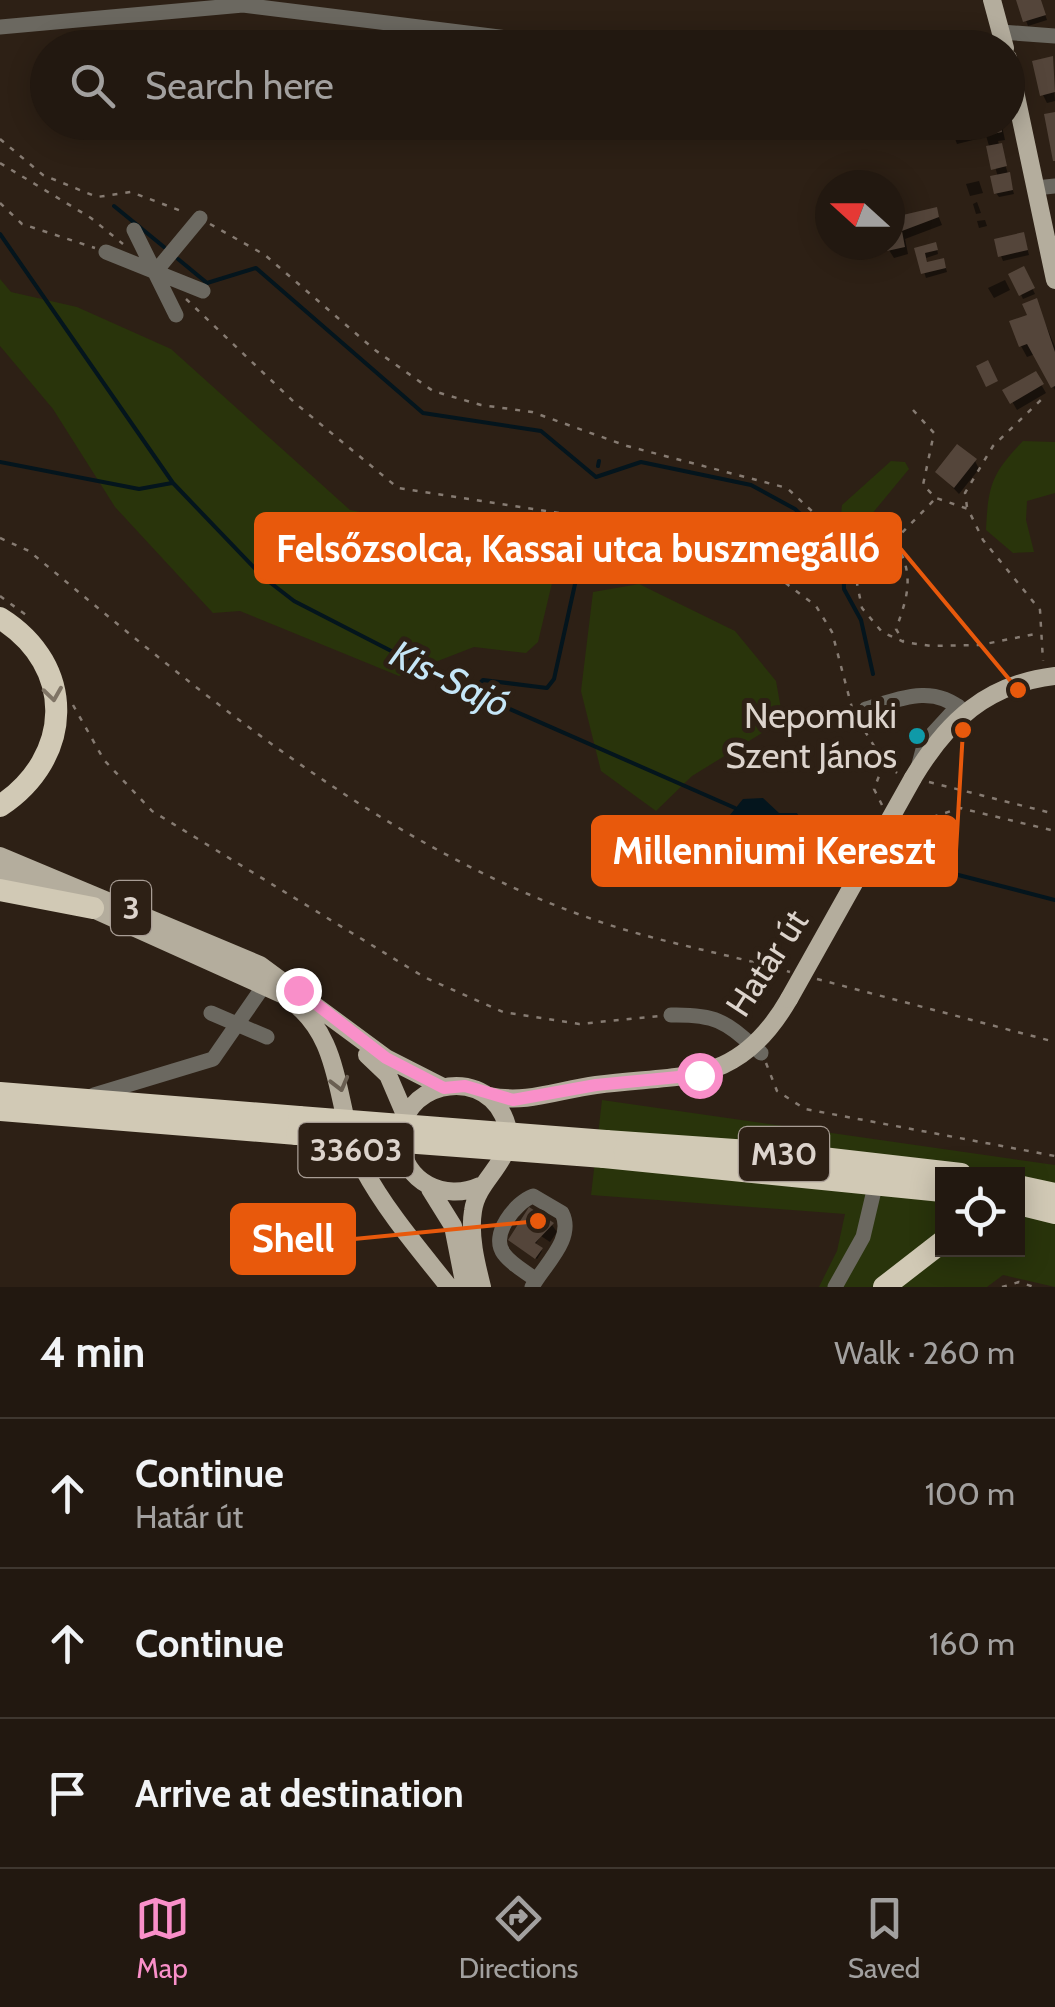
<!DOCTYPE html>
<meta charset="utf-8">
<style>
body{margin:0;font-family:Cabin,sans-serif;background:#2a2119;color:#f1f3f6}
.controls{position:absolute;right:30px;bottom:30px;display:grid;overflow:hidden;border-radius:0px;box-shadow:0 5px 25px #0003}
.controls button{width:90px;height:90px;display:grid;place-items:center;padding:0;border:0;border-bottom:2px solid #3f3730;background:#221810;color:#f1f3f6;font:50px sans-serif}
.compass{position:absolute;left:815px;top:170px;width:90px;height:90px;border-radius:50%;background:#221810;box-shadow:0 5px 25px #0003;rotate:291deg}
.stop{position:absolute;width:30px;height:30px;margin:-22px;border:8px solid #f98fc9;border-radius:50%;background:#fff}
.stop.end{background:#f98fc9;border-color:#fff;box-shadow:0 2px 10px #0008}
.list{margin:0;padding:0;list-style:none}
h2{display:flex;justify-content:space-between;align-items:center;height:130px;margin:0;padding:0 40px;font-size:42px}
h2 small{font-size:32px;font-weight:400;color:#a2a09f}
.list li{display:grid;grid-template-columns:65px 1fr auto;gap:30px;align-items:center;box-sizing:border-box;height:150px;padding:0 40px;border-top:2px solid #3f3730}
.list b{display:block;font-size:38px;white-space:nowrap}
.list p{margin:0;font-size:32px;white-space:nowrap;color:#a2a09f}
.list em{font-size:32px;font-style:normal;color:#a2a09f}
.icon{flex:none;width:55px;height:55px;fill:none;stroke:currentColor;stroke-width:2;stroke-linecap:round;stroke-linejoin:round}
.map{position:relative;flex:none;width:1055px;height:1287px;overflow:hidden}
.search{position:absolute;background:#221810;box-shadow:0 5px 25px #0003;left:30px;right:30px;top:30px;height:110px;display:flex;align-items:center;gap:25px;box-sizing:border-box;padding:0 35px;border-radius:55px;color:#a2a09f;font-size:38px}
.sheet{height:580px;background:#221810}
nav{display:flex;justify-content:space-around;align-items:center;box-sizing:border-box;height:140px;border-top:2px solid #3f3730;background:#221810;font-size:28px;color:#a2a09f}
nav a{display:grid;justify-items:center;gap:5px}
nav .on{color:#f98fc9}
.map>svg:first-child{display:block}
.green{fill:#29340b;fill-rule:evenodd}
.water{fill:#04151d}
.shadow{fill:#0007}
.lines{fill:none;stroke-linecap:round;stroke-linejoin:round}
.stream{stroke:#04151d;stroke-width:4}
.building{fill:#54453a}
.path{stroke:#867b72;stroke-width:2.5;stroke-dasharray:5 8;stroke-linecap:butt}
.minor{stroke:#6b6860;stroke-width:15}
.major{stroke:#b4ad9d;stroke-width:18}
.highway{stroke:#d1c9b5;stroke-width:22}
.major-bridge{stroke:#b4ad9d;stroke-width:18}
.highway-bridge{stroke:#d1c9b5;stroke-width:22}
.oneway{stroke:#7f7465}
.oneway2{stroke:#6a5f52}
.route{stroke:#f98fc9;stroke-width:12}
.culture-dot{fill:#0f9aa8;stroke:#2d2015;stroke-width:4}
.labels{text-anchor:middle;stroke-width:10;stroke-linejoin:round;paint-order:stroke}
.shield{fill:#2d2015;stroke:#a89d95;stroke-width:2.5}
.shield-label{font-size:32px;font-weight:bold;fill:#dcd3cc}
.poi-label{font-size:35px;fill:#dcd3cc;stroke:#2d2015;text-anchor:end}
.street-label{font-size:35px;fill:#dcd3cc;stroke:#2d2015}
.water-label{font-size:38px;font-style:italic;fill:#c5e6f7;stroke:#2d2015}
.leader{fill:none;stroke:#e8590c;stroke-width:4}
.callout-dot{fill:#e8590c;stroke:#2d2015;stroke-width:4}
.callout{fill:#e8590c;stroke:#e8590c;stroke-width:4}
.callout-label{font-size:38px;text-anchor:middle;font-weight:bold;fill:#fff}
</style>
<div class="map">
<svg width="1055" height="1287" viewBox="0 0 1055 1287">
<rect width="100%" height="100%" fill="#2d2015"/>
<path class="green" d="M0 279 11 292 77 307 171 349 350 510 498 540 543 565 552 583 538 642 526 653 474 647 399 676 240 611 213 613 115 507 53 409 0 346Z
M1023 441 1055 442V493L1027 501 1026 520 1034 552 1013 553 986 530C988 485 992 473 1023 441Z
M891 461 905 462 909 469 857 532 840 524 842 505Z
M639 584 735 631 776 681 783 720 692 776 656 811 601 771 581 691 593 592Z
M602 1100 1055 1165V1287L1003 1275 987 1287H819L837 1251 845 1214 591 1195ZM942 1174H1018V1250H942Z"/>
<path class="water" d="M763 798 779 813H797L806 829C783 855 751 839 729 816L743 799Z"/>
<path class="shadow" d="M1019 0 1042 6 1047 20 1028 26Z
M1052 59 1055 101 1047 103 1043 95Z
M963 122H1001L1005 140 998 141 1014 194 999 197 996 193 998 177 985 132 976 134 977 139 957 144 950 125Z
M979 181 983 193 970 196 966 184Z
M977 202 981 213 976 214 973 204Z
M936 210 942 225 905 239 908 254 894 258 889 250 890 221Z
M985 220 987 226 979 228 977 221Z
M1025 240 1029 255 1003 261 1001 256Z
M917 249H937L938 254 926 258 928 265H945L947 272 926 278Z
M1023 269 1035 294 1023 299 1012 275Z
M1005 280 1010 290 994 298 988 288Z
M1036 301 1055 347V390L1035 354 1027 357 1021 346Z
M1035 374 1046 393 1017 410 1006 391Z
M975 461 979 469 959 494 938 472Z
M552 1225 557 1232 550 1242 541 1236 535 1245 542 1251 537 1259 512 1241Z"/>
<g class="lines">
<path class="stream" d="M114 206 164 247
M0 234 173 483 263 577 294 601 471 692 735 808
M178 259 207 283 256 268 423 413 541 431 596 477
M0 462 139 489 172 483
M598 466 599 461
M596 477 641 462 751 485 795 509 843 554 844 589 861 620 873 674
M471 692 483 680 547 688 554 679 581 557
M800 832 863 850
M877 854 1055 900"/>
</g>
<path class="building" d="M1016 0H1041L1046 15 1023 22Z
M1053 56 1055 92 1040 96 1032 61Z
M1055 112V161H1053L1044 114Z
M1000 122 1002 132 983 136 981 125 974 126 975 132 950 137 947 123Z
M1002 143 1007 166 991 170 986 146Z
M1010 172 1013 190 994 194 990 176Z
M937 207 939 217 902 231 905 247 887 251 890 218Z
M1024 232 1028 250 998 257 994 239Z
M936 242 938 250 925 253 927 262 944 258 946 268 921 274 914 248Z
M1024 266 1035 288 1019 296 1008 274Z
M1037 298 1055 352V386L1051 388 1027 344 1019 347 1009 321 1027 315 1022 304Z
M988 360 998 381 986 387 976 366Z
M1036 371 1044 384 1010 404 1002 390Z
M957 444 977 459 954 488 935 472Z
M529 1207 554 1223 535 1243 543 1248 535 1259 508 1240Z"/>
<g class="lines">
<path class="path" d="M0 139 43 175 97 197 131 192 184 212
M0 163 91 218 123 244
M0 203 22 224 95 248
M210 224 265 255 375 350 433 391 481 405 532 412 627 446 787 488 841 538 852 559 862 608 882 632 904 642 931 646 980 645 1040 633
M186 299 295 403 398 488 681 532 738 547 816 606 832 632 852 708
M913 410 934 433 923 485 936 498 968 509 983 540 1040 610 1043 661
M967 507 965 493 993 446 1042 399
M0 538 29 551C202 694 377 844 592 919 656 942 725 953 790 972
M841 538 894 541 935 499
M895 542C915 574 908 596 896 629L903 641
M0 596 26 615
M73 705 104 760 152 811 424 977 503 1012 579 1024 660 1016
M858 720 884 762 897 773
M929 782 1055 814
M882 805 874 789 884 763
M907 819 930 818 960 808 1055 831
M817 979 1055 1042
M766 1063 777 1091 805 1109 1055 1156
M1002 1287 1019 1282 1034 1287"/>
<path class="minor" d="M0 27 243 5 588 48
M1001 32 1055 36
M1036 188 1055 186
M134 230 176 315
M106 252 203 291
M156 271 200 218
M866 709C902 698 933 684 964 711
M918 768 925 742 958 706
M211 1013 267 1037
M671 1015C720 1014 726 1023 761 1053
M94 1095 213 1059 265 984
M532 1287C544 1265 575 1239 562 1213L533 1196C516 1202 489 1235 504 1254 511 1264 526 1272 536 1280
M835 1287 863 1237 876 1182"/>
<path class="major" d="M992 0 1005 48
M1008 58 1055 280
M913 778C947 721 987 684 1055 676
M0 856 260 965 386 1058 443 1087
M0 873 53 893
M82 904 295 1000
M286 997C348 1039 332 1111 363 1168 386 1211 419 1249 449 1287
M367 1055 388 1075 406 1117
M489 1096C527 1104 558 1090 596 1085 683 1073 737 1089 789 999
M480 1186C445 1202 403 1182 401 1141 398 1085 478 1064 503 1115 524 1158 478 1174 473 1211 469 1235 476 1263 482 1287
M430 1189 453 1226 465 1287"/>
<path class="highway" d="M0 618C77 666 73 758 0 806
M0 890 93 908
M0 1093 299 1117
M0 1110 297 1134
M606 1141 779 1153 961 1174
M604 1157 942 1191
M1018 1186 1055 1194
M1018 1204 1055 1213
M884 1287 942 1242"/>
<path class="major-bridge" d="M789 999 913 778"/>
<path class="highway-bridge" d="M299 1117 606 1141
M297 1134 604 1157"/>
</g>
<defs><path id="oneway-chevron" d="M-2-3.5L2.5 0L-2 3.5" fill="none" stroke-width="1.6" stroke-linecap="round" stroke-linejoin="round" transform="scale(2.5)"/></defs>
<use class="oneway" href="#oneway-chevron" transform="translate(53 694) rotate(82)"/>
<use class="oneway2" href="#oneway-chevron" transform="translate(340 1084) rotate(75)"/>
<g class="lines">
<path class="route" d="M298 990 386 1058 444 1088 465 1086 513 1100 596 1085 699 1075"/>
</g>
<circle class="culture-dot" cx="917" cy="736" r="10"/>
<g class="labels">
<g class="shield">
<rect x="111" y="881" width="40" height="54" rx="8"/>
<rect x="298.5" y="1123" width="115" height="54" rx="8"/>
<rect x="739" y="1127" width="90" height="54" rx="8"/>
</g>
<g class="shield-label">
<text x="131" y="919">3</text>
<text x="356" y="1161">33603</text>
<text x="784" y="1165">M30</text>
</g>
<g class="poi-label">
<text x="897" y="728">Nepomuki<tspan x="897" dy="40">Szent János</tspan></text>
</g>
<g class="street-label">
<text transform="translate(767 963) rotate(-57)" y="12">Határ út</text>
</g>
<g class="water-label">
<text transform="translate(450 679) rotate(26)" y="13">Kis-Sajó</text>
</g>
</g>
<path class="leader" d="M1018 690L900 548M963 730L956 851M538 1221L354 1239"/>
<g class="callout-dot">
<circle cx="1018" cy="690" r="10"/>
<circle cx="963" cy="730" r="10"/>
<circle cx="538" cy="1221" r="10"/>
</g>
<g class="callout">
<rect x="256" y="514" width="644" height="68" rx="10"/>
<rect x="593" y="817" width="363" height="68" rx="10"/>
<rect x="232" y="1205" width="122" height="68" rx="10"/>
</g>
<g class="callout-label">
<text x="578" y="562">Felsőzsolca, Kassai utca buszmegálló</text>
<text x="774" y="864">Millenniumi Kereszt</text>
<text x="293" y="1252">Shell</text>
</g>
</svg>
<div class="controls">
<button><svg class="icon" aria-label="locate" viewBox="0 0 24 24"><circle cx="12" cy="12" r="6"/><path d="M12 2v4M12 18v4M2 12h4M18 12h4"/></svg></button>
</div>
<svg class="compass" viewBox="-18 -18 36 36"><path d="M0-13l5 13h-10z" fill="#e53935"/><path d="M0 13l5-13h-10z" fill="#a2a09f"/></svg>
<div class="stop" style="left:699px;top:1075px"></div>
<div class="stop end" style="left:298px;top:990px"></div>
<div class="search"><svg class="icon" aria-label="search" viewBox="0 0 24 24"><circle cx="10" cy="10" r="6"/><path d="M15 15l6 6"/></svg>Search here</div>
</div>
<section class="sheet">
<h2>4 min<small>Walk · 260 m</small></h2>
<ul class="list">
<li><svg class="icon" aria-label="ahead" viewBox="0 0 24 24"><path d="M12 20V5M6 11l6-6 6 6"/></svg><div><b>Continue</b><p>Határ út</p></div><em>100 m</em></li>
<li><svg class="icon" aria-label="ahead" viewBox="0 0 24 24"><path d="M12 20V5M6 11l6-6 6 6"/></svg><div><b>Continue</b></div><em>160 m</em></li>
<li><svg class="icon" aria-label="arrive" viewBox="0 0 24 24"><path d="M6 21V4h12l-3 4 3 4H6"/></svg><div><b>Arrive at destination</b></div></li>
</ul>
</section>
<nav>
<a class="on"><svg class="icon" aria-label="map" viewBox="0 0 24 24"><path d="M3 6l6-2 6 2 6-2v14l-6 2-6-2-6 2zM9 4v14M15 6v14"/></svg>Map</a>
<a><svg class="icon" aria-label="directions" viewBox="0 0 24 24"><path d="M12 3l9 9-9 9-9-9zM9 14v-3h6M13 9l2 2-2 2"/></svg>Directions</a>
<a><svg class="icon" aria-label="saved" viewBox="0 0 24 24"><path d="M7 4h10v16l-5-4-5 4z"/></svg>Saved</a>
</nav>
